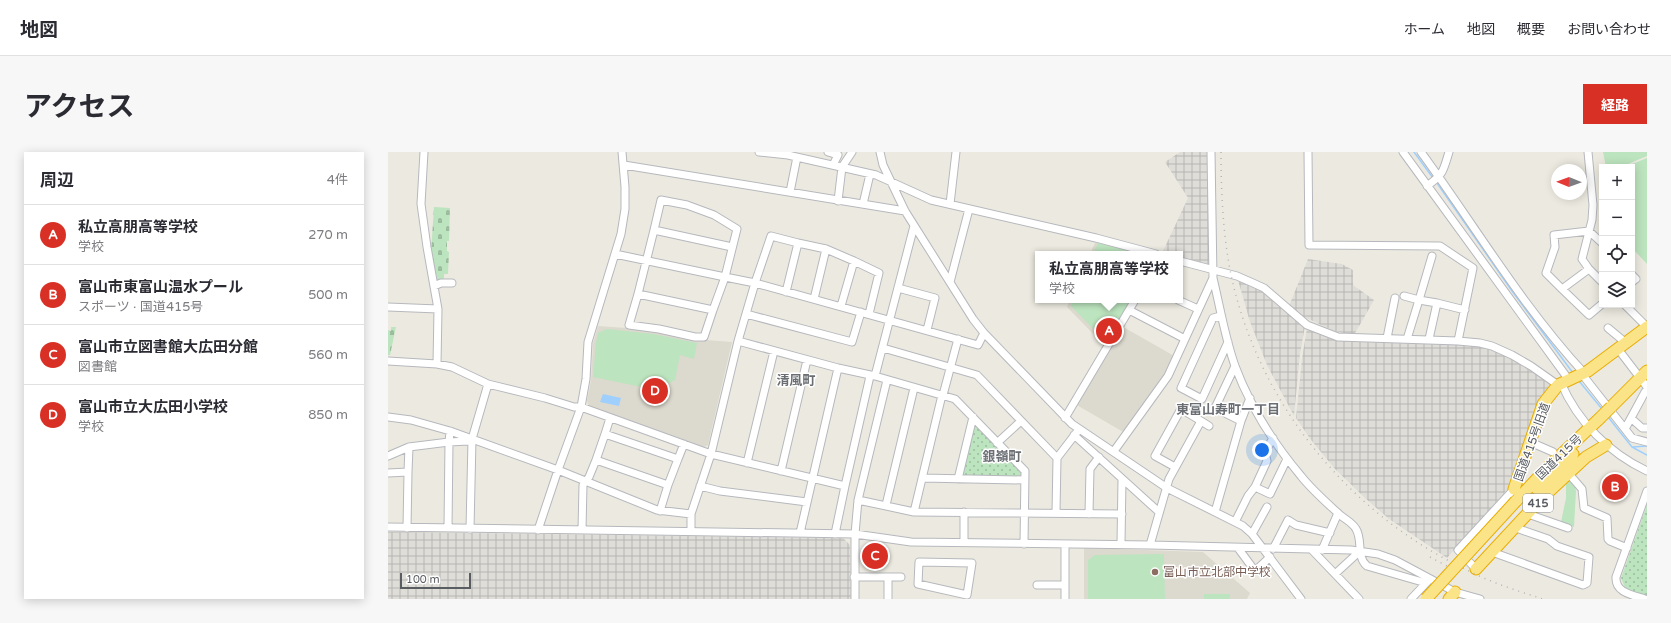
<!DOCTYPE html>
<html lang="ja">
<meta charset="utf-8">
<style>
body{margin:0;font-family:"Varela Round","Noto Sans JP",sans-serif;background:#f7f7f7;color:#2b2b33}
.controls{position:absolute;right:12px;top:12px;display:grid;overflow:hidden;border-radius:0px;box-shadow:0 2px 10px #0003}
.controls button{width:36px;height:36px;display:grid;place-items:center;padding:0;border:0;border-bottom:1px solid #e1e1e2;background:#fff;color:#2b2b33;font:20px sans-serif}
.compass{position:absolute;left:1163px;top:12px;width:36px;height:36px;border-radius:50%;background:#fff;box-shadow:0 2px 10px #0003;rotate:271deg}
.scale{position:absolute;left:12px;bottom:10px;width:71px;box-sizing:border-box;padding-left:4px;border:2px solid #595c61;border-top:0;font-size:11px;line-height:14px;white-space:nowrap;color:#595c61;-webkit-text-stroke:3px #fff;paint-order:stroke}
.you{position:absolute;left:874px;top:298px;width:14px;height:14px;margin:-10px;border:3px solid #fff;border-radius:50%;background:#1a73e8;box-shadow:0 0 0 6px #1a73e833}
.badge{display:grid;place-items:center;width:26px;height:26px;border-radius:50%;background:#d93025;color:#fff;font-size:13px;font-weight:700}
.pin{position:absolute;translate:-50% -50%;border:2px solid #fff;box-shadow:0 1px 4px #0006}
.popup{position:absolute;left:647px;top:99px;width:148px;height:52px;box-sizing:border-box;display:grid;place-content:center;border-radius:0px;background:#fff;filter:drop-shadow(0 1px 3px #0005);font-size:13px;white-space:nowrap;color:#7c7c81}
.popup b{font-size:15px;color:#2b2b33}
.popup::after{content:'';position:absolute;left:50%;top:100%;margin-left:-8px;border:8px solid transparent;border-top-color:#fff}
.list{margin:0;padding:0;list-style:none}
h2{display:flex;justify-content:space-between;align-items:center;height:52px;margin:0;padding:0 16px;font-size:17px}
h2 small{font-size:13px;font-weight:400;color:#7c7c81}
.list li{display:grid;grid-template-columns:26px 1fr auto;gap:12px;align-items:center;box-sizing:border-box;height:60px;padding:0 16px;border-top:1px solid #e1e1e2}
.list b{display:block;font-size:15px;white-space:nowrap}
.list p{margin:0;font-size:13px;white-space:nowrap;color:#7c7c81}
.list em{font-size:13px;font-style:normal;color:#7c7c81}
.icon{flex:none;width:22px;height:22px;fill:none;stroke:currentColor;stroke-width:2;stroke-linecap:round;stroke-linejoin:round}
.map{position:relative;flex:none;width:1259px;height:447px;overflow:hidden;border-radius:0px}
header{display:flex;align-items:center;gap:24px;box-sizing:border-box;height:56px;padding:0 20px;background:#fff;border-bottom:1px solid #e1e1e2}
header strong{font-size:19px}
nav{display:flex;gap:22px;margin-inline-start:auto;font-size:14px}
.intro{display:flex;align-items:center;justify-content:space-between;box-sizing:border-box;height:96px;padding:0 24px}
h1{margin:0;font-size:28px}
.button{padding:10px 18px;border-radius:0px;background:#d93025;color:#fff;font-size:14px;font-weight:700}
main{display:flex;gap:24px;padding:0 24px}
aside{flex:1;background:#fff;border-radius:0px;box-shadow:0 2px 10px #0003}
.map>svg:first-child{display:block}
.industrial{fill:url(#industrial-grid)}
.education{fill:#dcd9ce}
.green{fill:#bce4be}
.cemetery{fill:url(#cemetery-stones)}
.park{fill:url(#park-dots)}
.water{fill:#9fcffd}
.lines{fill:none;stroke-linecap:round;stroke-linejoin:round}
.stream{stroke:#9fcffd;stroke-width:1.5}
.minor-casing{stroke:#b6b8bd;stroke-width:9}
.highway-casing{stroke:#e8ad04;stroke-width:13}
.minor{stroke:#fff;stroke-width:7}
.highway{stroke:#fbe488;stroke-width:11}
.rail{stroke:#b3b4b4;stroke-width:1.5;stroke-dasharray:1 5;stroke-linecap:butt}
.highway-bridge-casing{stroke:#e8ad04;stroke-width:13;stroke-linecap:butt}
.highway-bridge{stroke:#fbe488;stroke-width:11}
.education-dot{fill:#8d6e63;stroke:#fff;stroke-width:1.5}
.labels{text-anchor:middle;stroke-width:3;stroke-linejoin:round;paint-order:stroke}
.shield{fill:#fff;stroke:#8b8d90;stroke-width:1}
.shield-label{font-size:11px;font-weight:bold;fill:#595c61}
.street-label{font-size:12px;fill:#595c61;stroke:#fff}
.education-label{font-size:12px;fill:#785e54;stroke:#fff;text-anchor:start}
.neighbourhood-label{font-size:13px;font-weight:bold;fill:#6a6e73;stroke:#fff}
</style>
<header>
<strong>地図</strong>
<nav><a>ホーム</a><a>地図</a><a>概要</a><a>お問い合わせ</a></nav>
</header>
<div class="intro"><h1>アクセス</h1><a class="button">経路</a></div>
<main>
<aside>
<h2>周辺<small>4件</small></h2>
<ul class="list">
<li><span class="badge">A</span><div><b>私立高朋高等学校</b><p>学校</p></div><em>270 m</em></li>
<li><span class="badge">B</span><div><b>富山市東富山温水プール</b><p>スポーツ · 国道415号</p></div><em>500 m</em></li>
<li><span class="badge">C</span><div><b>富山市立図書館大広田分館</b><p>図書館</p></div><em>560 m</em></li>
<li><span class="badge">D</span><div><b>富山市立大広田小学校</b><p>学校</p></div><em>850 m</em></li>
</ul>
</aside>
<div class="map">
<svg width="1259" height="447" viewBox="0 0 1259 447">
<defs>
<pattern id="industrial-grid" width="8" height="8" patternUnits="userSpaceOnUse"><rect width="8" height="8" fill="#dfddd8"/><path d="M0 4h8M4 0v8" fill="none" stroke="#b8b6b3"/></pattern>
<pattern id="cemetery-stones" width="16" height="16" patternUnits="userSpaceOnUse"><rect width="16" height="16" fill="#bce4be"/><path d="M2 7V4a2 2 0 0 1 4 0v3zM10 15v-3a2 2 0 0 1 4 0v3z" fill="#9cbc9e"/></pattern>
<pattern id="park-dots" width="8" height="8" patternUnits="userSpaceOnUse"><rect width="8" height="8" fill="#bce4be"/><path d="M2 2h.1M6 6h.1" fill="none" stroke="#9cbc9e" stroke-width="1.8" stroke-linecap="round"/></pattern>
</defs>
<rect width="100%" height="100%" fill="#eceae0"/>
<path class="industrial" d="M792 0H822L823 83 821 115 792 106V102L774 101 800 46 777 10Z
M920 107 954 112 965 118V133L986 148 966 183 946 179 912 163 901 154Z
M850 128 873 137 917 174 912 202 906 264 879 213 862 170Z
M919 176 951 188 972 190 1069 193 1102 196 1142 216 1165 233 1124 332 1059 406 1001 367 977 346 947 317 923 288 908 266 914 206Z
M0 380 455 386 462 393 463 447H0Z"/>
<path class="education" d="M708 89 756 102H702Z
M682 148H745L730 172 788 205 776 228 737 281 687 252 719 196 679 155Z
M210 174 253 177 318 188 344 190 320 293 316 295 201 254 199 249 203 229 205 192Z
M696 396 815 400 862 441 859 447H696Z"/>
<path class="green" d="M1215 0H1259V4L1233 15H1218Z
M1259 6V112L1244 96V15H1237Z
M710 91 752 102H705Z
M686 148H743L718 190 683 154Z
M219 177 265 182 309 191 306 207 292 203 287 228 268 238 205 225 208 191 210 181Z
M1178 329 1186 330 1188 339 1186 375 1173 370 1178 346Z
M776 402 777 447H700V408L707 403Z
M816 442H842V447H816Z"/>
<path class="cemetery" d="M46 55 62 56 61 89H59V99L61 100 60 122H56V127L50 130 43 101Z
M3 175H8L2 203H0V178L3 179Z"/>
<path class="park" d="M588 272 634 321 631 327 572 326 584 273Z
M1259 353V445L1238 438 1233 426Z"/>
<path class="water" d="M215 242 233 246 231 254 212 250Z"/>
<g class="lines">
<path class="stream" d="M1026 0 1045 26
M1049 31 1124 139 1185 221
M1191 229 1214 257
M1220 265 1244 295 1259 303
M1245 295 1259 294"/>
<g class="minor-casing">
<path id="minor" d="M36 0 33 52 39 95 50 157 49 212
M371 0 400 3 488 23 543 48 708 86 768 102
M440 0 450 3 445 13
M492 0 495 13 517 59 585 167 596 181 684 272 779 336 855 374 864 382 913 447
M920 0 921 93 1052 94 1085 116 1070 189
M1015 0 1181 228
M1033 0C1087 74 1134 154 1196 221L1197 226 1237 277
M1200 0 1205 53 1204 68 1194 107 1201 117 1214 130
M236 13 517 59
M1039 34C1056 22 1055 19 1061 0
M402 40 409 5
M450 49 454 15 464 0
M475 52 482 22
M562 52 568 0
M410 91 438 97 426 147
M344 95 266 78 273 48 299 53 326 63 349 77 337 125 367 131 383 84 410 91 398 140
M438 97 466 109 453 154
M227 102 337 125 325 158
M466 109 491 121 481 162
M792 109 849 124 865 131 876 136 919 173 950 185 1070 189 1092 191 1104 194 1124 203 1143 214 1170 233
M1201 117 1174 137 1158 121 1167 95 1166 83 1201 79 1214 91
M1244 123 1248 127 1244 130
M825 126C832 155 837 186 847 214 862 254 886 292 913 324 924 338 938 350 952 363 957 367 965 371 968 377 975 388 968 405 979 414L1038 431
M562 130 581 57
M46 134 53 131H64
M510 136 547 146 539 178
M1174 137 1201 163 1214 152
M250 142 241 173 271 177 307 185H316L325 158 250 142 266 78
M1016 144 1031 148 1019 187
M790 148 810 157
M1049 151 1077 158
M1237 153 1259 175
M0 155 50 157
M741 158 797 187
M358 162 464 190 473 160
M833 164 825 166 793 236 814 247 840 190
M1220 176 1238 191
M999 186 1007 146
M1041 187 1049 151 1031 148 1044 104
M350 189 450 216 487 224 567 247 637 319 636 392
M495 196 589 223 669 306
M1230 197 1259 235
M0 209 49 212 64 215 100 232 157 246 186 255H193L323 302 457 334 447 382
M847 214 827 256 853 269
M487 224 526 74
M1173 231C1190 270 1221 301 1259 319
M1257 240 1237 277 1244 286 1259 290
M555 243 570 187
M0 265 23 268 62 279 170 318 269 358 303 362
M677 266 747 148
M1244 267 1254 276H1259
M813 269 821 274
M62 279 61 290 81 289 84 287
M217 282 222 266
M686 283 771 360
M1142 290 1165 300
M609 291 633 269
M21 295 61 290 60 376
M726 299 780 224 825 126 823 0
M0 304 21 295 20 320
M290 307 296 292
M208 308 217 282 290 307 280 333
M359 311 386 199
M393 319 419 208
M0 321 20 320 19 376
M1181 322 1194 337 1196 356 1219 366 1220 387 1222 389 1239 396
M534 326 636 328
M570 327 585 265
M312 334 332 339 419 350
M457 334 482 224
M867 335 882 342 899 307
M470 348 526 360 734 362
M498 353 526 236
M526 360 554 243
M827 360 853 269 862 246
M668 361 669 306 689 280
M701 362 702 317 711 305
M1140 362 1180 376
M847 370 860 344 867 335 879 309 877 300 885 286
M0 375 467 382 523 390 762 393 963 398 990 402 1007 408 1067 440 1092 447
M82 377 84 287 100 232
M150 378 170 318 193 255 198 227 200 190 233 82 237 57V35L234 0
M194 378 195 333 201 325 208 308 280 333 272 359
M303 379V362L323 302 350 189 367 131 590 193 596 181
M412 381 450 216
M864 382 879 355
M576 390V360
M733 392 734 327
M762 393 781 327 813 269 793 257 767 304 787 315
M850 396 867 419 882 405
M885 397 900 368 908 373 942 381
M924 398 971 447
M934 398 950 361
M1104 400 1195 433 1199 431 1201 405 1169 394 1160 387 1128 376
M531 410 584 411 579 443 530 432Z
M1088 417 1070 398 1126 337
M947 422 972 399
M466 425H513
M649 433H677
M467 447V382L470 348 499 228
M500 447V425
M677 447V392
M1023 447 1041 428
M1257 447C1245 443 1227 441 1228 425L1259 339"/>
</g>
<g class="highway-casing">
<path id="highway" d="M1223 255 1259 219
M1126 337 1155 252 1170 233 1200 219 1259 175
M1149 337 1185 302
M1128 349 1162 313 1211 267
M1088 417 1154 346 1198 305 1218 293
M1061 447 1067 440"/>
</g>
<use href="#minor" class="minor"/>
<use href="#highway" class="highway"/>
<path class="rail" d="M833 0C833 41 835 83 843 123 871 253 962 363 1081 419 1104 431 1130 439 1155 447
M1042 405 1072 421"/>
<g class="highway-bridge-casing">
<path id="highway-bridge" d="M1211 267 1223 255
M1038 447 1128 349"/>
</g>
<use href="#highway-bridge" class="highway-bridge"/>
</g>
<circle class="education-dot" cx="767" cy="420" r="4"/>
<g class="labels">
<rect class="shield" x="1135" y="342" width="30" height="18" rx="3"/>
<g class="shield-label">
<text x="1150" y="355">415</text>
</g>
<g class="street-label">
<text transform="translate(1144 290) rotate(-70)" y="4">国道415号旧道</text>
<text transform="translate(1171 305) rotate(-44)" y="4">国道415号</text>
</g>
<g class="education-label">
<text x="775" y="424">富山市立北部中学校</text>
</g>
<g class="neighbourhood-label">
<text x="408" y="233">清風町</text>
<text x="840" y="262">東富山寿町一丁目</text>
<text x="614" y="309">銀嶺町</text>
</g>
</g>
</svg>
<div class="controls">
<button>+</button>
<button>−</button>
<button><svg class="icon" aria-label="locate" viewBox="0 0 24 24"><circle cx="12" cy="12" r="6"/><path d="M12 2v4M12 18v4M2 12h4M18 12h4"/></svg></button>
<button><svg class="icon" aria-label="layers" viewBox="0 0 24 24"><path d="M12 4l9 5-9 5-9-5zM3 14l9 5 9-5"/></svg></button>
</div>
<svg class="compass" viewBox="-18 -18 36 36"><path d="M0-13l5 13h-10z" fill="#e53935"/><path d="M0 13l5-13h-10z" fill="#7c7c81"/></svg>
<div class="scale">100 m</div>
<div class="you"></div>
<div class="pin badge" style="left:721px;top:179px">A</div>
<div class="popup"><b>私立高朋高等学校</b>学校</div>
<div class="pin badge" style="left:1227px;top:335px">B</div>
<div class="pin badge" style="left:487px;top:404px">C</div>
<div class="pin badge" style="left:267px;top:239px">D</div>
</div>
</main>
